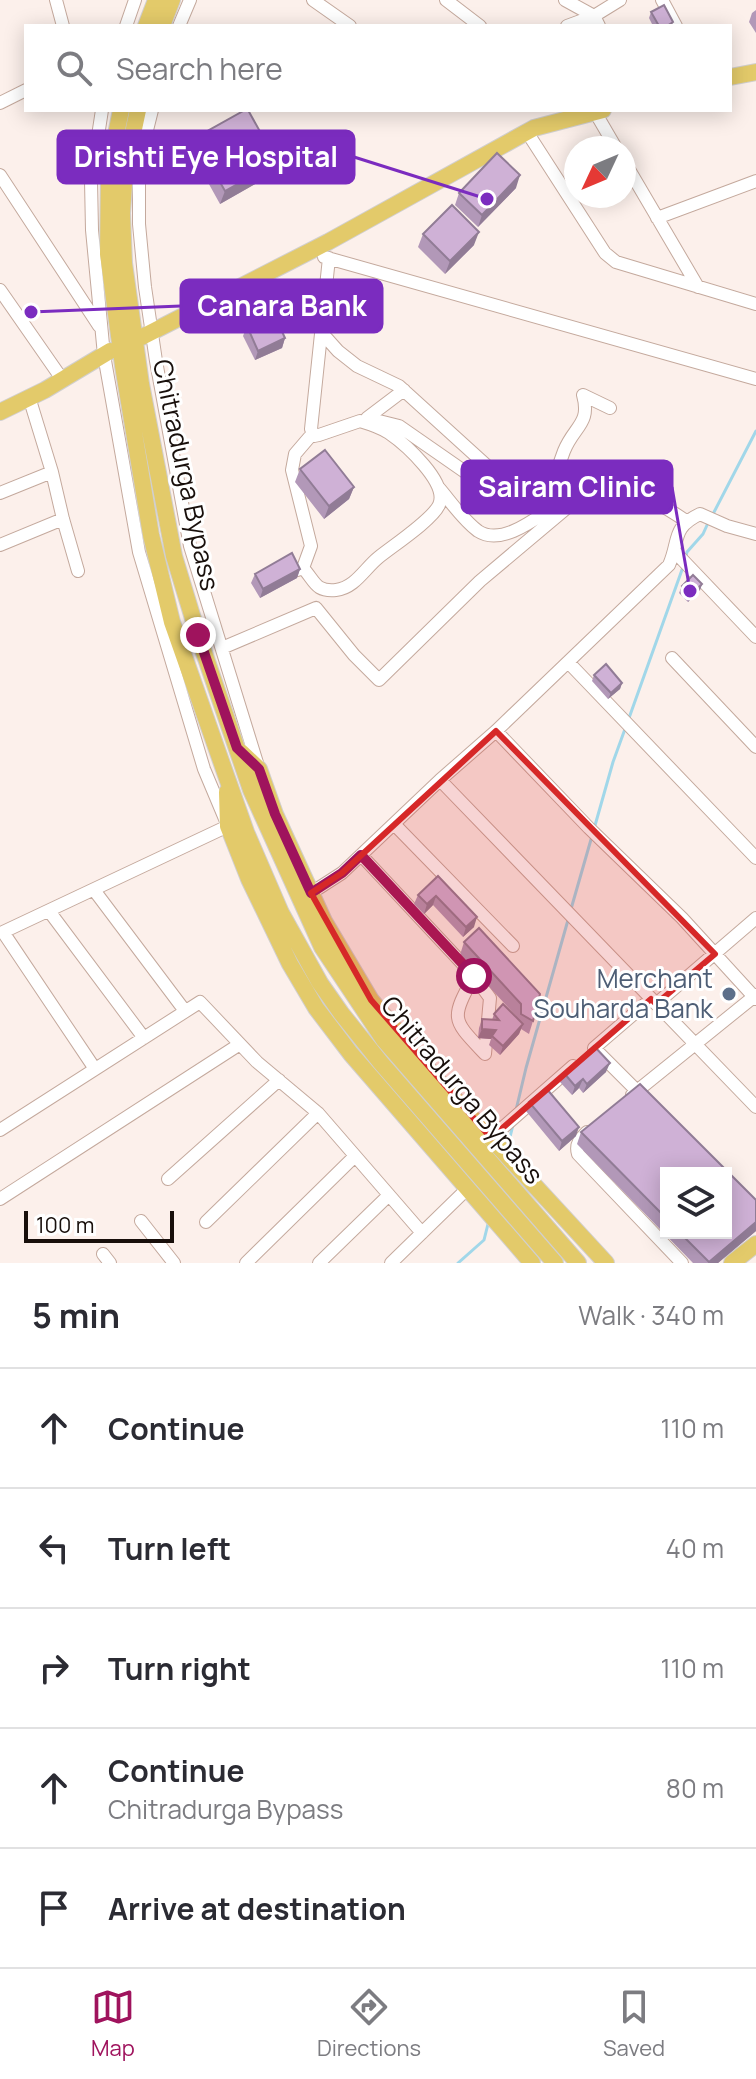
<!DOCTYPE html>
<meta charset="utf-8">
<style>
body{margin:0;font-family:Manrope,sans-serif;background:#f7f7f7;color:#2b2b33}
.controls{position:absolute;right:24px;bottom:24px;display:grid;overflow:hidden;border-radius:0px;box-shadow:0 4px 20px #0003}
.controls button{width:72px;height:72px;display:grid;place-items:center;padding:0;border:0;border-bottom:2px solid #e1e1e2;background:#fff;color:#2b2b33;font:40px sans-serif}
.compass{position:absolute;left:564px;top:136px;width:72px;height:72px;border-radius:50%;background:#fff;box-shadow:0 4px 20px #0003;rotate:226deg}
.scale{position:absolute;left:24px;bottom:20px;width:150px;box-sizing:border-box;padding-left:8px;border:4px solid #180f0b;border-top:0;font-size:22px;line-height:28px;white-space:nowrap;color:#180f0b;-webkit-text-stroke:6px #fff;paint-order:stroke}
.stop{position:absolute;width:24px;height:24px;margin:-18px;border:6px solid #9f135d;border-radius:50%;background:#fff}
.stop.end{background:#9f135d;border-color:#fff;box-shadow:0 2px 8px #0008}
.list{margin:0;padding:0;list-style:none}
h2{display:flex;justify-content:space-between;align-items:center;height:104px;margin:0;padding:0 32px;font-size:34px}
h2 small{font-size:26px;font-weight:400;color:#7c7c81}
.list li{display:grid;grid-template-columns:52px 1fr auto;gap:24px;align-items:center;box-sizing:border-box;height:120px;padding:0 32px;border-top:2px solid #e1e1e2}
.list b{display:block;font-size:30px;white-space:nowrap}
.list p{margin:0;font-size:26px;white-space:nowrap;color:#7c7c81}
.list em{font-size:26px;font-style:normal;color:#7c7c81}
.icon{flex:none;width:44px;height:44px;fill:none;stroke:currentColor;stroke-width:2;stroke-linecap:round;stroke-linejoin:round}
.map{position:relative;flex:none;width:756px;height:1263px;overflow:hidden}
.search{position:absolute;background:#fff;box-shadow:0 4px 20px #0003;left:24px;right:24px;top:24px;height:88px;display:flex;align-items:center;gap:20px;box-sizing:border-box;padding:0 28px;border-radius:0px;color:#7c7c81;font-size:30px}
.sheet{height:704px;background:#fff}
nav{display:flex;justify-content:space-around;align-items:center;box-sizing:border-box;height:112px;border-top:2px solid #e1e1e2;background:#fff;font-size:22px;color:#7c7c81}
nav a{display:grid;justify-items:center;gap:4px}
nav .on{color:#9f135d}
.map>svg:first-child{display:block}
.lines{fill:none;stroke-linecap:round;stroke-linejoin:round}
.stream{stroke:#a1d7e9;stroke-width:3}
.minor-casing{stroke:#c4a99d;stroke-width:14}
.major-casing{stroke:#d1cfce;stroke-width:18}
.minor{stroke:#fff;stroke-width:12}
.major{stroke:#e3ca6a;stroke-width:16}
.wall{fill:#b298b8;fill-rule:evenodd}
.shaded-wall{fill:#917c96}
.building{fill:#cfb1d6;stroke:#917c96;stroke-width:2}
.route{stroke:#9f135d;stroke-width:10}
.marked{fill:#d62828;fill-opacity:0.2;stroke:#d62828;stroke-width:6;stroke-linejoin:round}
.service-dot{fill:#5c6f8a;stroke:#fff;stroke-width:3}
.labels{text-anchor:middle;stroke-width:6;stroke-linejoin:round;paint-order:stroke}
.street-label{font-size:26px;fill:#180f0b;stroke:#fff}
.service-label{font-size:26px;fill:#4e5e75;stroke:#fff;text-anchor:end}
.leader{fill:none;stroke:#7b2cbf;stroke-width:3}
.callout-dot{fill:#7b2cbf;stroke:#fff;stroke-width:3}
.callout{fill:#7b2cbf;stroke:#7b2cbf;stroke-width:3}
.callout-label{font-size:28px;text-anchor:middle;font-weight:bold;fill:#fff}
</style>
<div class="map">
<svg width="756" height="1263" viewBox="0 0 756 1263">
<rect width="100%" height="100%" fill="#fcf0eb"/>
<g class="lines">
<path class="stream" d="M712 516 756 431
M686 556 687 552 703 534 708 523
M629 718 683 567
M594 829 613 762 625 729
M571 909 592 836
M516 1110 526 1068 568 920
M507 1149 513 1125
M458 1263 484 1240 488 1224"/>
<g class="minor-casing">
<path id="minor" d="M56 0 63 26
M313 0 350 26
M446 0 480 26
M565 0 594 16 599 26
M662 0 676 26
M126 26 135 0
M179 26 190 0
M567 26 594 16 620 0
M0 103 26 90
M152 110 143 146 139 183V224L145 287 156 361 190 546 258 766
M595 112 616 148
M527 132 605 253 616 262 756 304
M624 161 698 287
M0 175 99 326
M657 218 756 181
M324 257 756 379
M0 290 62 379
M321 332 338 351 357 366 399 386 497 475 519 489 581 496
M29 397 52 472 63 519 78 571
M367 418 404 390
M375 420 399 426 481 483 517 503 533 507H554C553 489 557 468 564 451 574 426 591 424 583 395L610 408
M439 488C451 502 463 520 478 531 501 546 534 520 553 507
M0 493 52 472
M573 498C622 483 645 493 686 521
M0 545 63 519
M675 552 756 637
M303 568 311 546 292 470 295 454 313 433
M297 570 303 568C315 581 315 592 336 590 355 588 365 568 379 557 394 545 432 520 439 505 449 483 405 444 389 433 380 427 370 424 360 421L319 435 314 436 311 429 329 258
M222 648 316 608 354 655 379 680 480 581 581 496
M672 658 756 747
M568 662 756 858
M496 731 589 828 682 918 756 999
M440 780 756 1107
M394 824 513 946
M361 855 474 976C450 1020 452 1019 485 1054L490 998 474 976
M94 890 185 1011
M311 893 342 873 440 780 496 731 669 565C680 540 671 528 700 514L727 526 756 534
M49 911 144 1038
M656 1004 756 918
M95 1069 3 932 228 826 204 769 139 552 104 355 92 230 91 181 102 110
M632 1095 756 995
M642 1096 594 1048 651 999
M0 1130 200 1002 257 1062 318 1113 422 1233
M587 1132C580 1139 575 1144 578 1154L682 1263
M491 1138 573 1066
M168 1179 279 1080
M0 1199 240 1044
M141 1221 174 1263
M206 1222 318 1113
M103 1254 110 1263
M246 1263 355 1156
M319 1263 389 1195
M391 1263 468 1188"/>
</g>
<g class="major-casing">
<path id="major" d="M146 26 156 0
M162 26 172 0
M730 77 756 72
M121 110 109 168 108 254 123 366 151 535 172 622 246 832 281 913 320 983 341 1013 381 1063 555 1263
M138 110 125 171 122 213 124 263 141 384 174 556 198 635 251 790 322 947 384 1040 578 1263
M142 337 328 242 534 128 603 110
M0 412 45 390 110 351
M241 752 259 769 275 814 324 921 371 1000 440 1083 606 1263
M227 792 228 826 249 879 290 964 316 1008 351 1054 532 1263
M732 1263 756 1244"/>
</g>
<use href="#minor" class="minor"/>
<use href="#major" class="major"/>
</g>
<path class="wall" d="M756 10V33L749 22 752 13Z
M651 12 673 22 672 26H653L649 18Z
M195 138 273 174 220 204 190 150Z
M516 188 478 227 455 205 459 193Z
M423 234 474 245 445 274 418 247Z
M247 326 285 338 282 348 255 360 243 336Z
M300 469 354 487 349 499 324 519 295 482Z
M300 569 297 578 260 598 251 583 255 574Z
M702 584 700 590 688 602 679 593 682 586Z
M594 675 622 683 620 689 608 699 592 681Z
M438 876 474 927 463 937 433 905 424 914 414 904 418 895Z
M479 928 533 1021 529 1034 521 1029 519 1034 500 1055 489 1045 491 1039 478 1038 479 1028 482 1019 492 1020 494 1014 516 1018V1016L460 955 464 942Z
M606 1072 583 1093 579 1088 572 1095 560 1082 564 1073Z
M529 1102 576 1136 559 1151 526 1111Z
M581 1132 756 1200V1231L718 1263H693L577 1144ZM666 1173 726 1233H666Z"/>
<path class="shaded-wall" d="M277 162 273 174 220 204 225 191Z
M520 175 516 188 478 227 482 215Z
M479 232 474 245 445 274 450 261Z
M285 338 282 348 255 360 258 351Z
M354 487 349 499 324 519 329 506Z
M300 569 297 578 260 598 263 589Z
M702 584 700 590 688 602 690 596Z
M622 683 620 689 608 699 611 693Z
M436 896 433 905 424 914 427 904Z
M477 917 474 927 463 937 466 927Z
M523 1024 519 1034 500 1055 503 1046Z
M482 1029 496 1030 491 1039 478 1038Z
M610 1063 606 1072 583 1093 587 1084Z
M583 1079 579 1088 572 1095 575 1086Z
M579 1127 576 1136 559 1151 562 1141Z
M756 1222V1231L718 1263H709Z"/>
<path class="building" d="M664 5 673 22 667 26H659L651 12Z
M245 110H248L277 162 225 191 195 138Z
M497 153 520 175 482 215 459 193Z
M452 205 479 232 450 261 423 234Z
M274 314 285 338 258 351 247 326Z
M325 450 354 487 329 506 300 469Z
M292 553 300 569 263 589 255 574Z
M693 575 702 584 690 596 682 586Z
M606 664 622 683 611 693 594 675Z
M438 876 477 917 466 927 436 896 427 904 418 895Z
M479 928 540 994 533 1021 521 1014V1004L464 942Z
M503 1004 523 1024 503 1046 492 1036 496 1030 482 1029V1019L499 1020 494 1014Z
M594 1046 610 1063 587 1084 583 1079 575 1086 564 1073Z
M640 1084 756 1200V1222L709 1262 680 1233H726V1173H666V1218L581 1132Z
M546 1088 579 1127 562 1141 529 1102Z"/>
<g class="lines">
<path class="route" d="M198 635 237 748 259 769 275 814 311 893 342 873 361 855 474 976"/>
</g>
<path class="marked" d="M496 731 715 954 656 1004 651 999 491 1138 371 1000 311 893 342 873Z"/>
<circle class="service-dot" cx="729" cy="994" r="8"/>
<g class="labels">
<g class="street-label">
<text transform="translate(186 475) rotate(78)" y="9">Chitradurga Bypass</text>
<text transform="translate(462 1090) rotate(50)" y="9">Chitradurga Bypass</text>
</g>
<g class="service-label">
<text x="713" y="988">Merchant<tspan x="713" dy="30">Souharda Bank</tspan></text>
</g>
</g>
<path class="leader" d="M487 199L354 157M31 312L181 306M690 591L672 487"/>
<g class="callout-dot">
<circle cx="487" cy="199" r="8"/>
<circle cx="31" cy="312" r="8"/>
<circle cx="690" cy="591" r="8"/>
</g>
<g class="callout">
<rect x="58" y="131" width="296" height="52" rx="8"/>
<rect x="181" y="280" width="201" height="52" rx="8"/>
<rect x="462" y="461" width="210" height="52" rx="8"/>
</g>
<g class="callout-label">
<text x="206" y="167">Drishti Eye Hospital</text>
<text x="282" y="316">Canara Bank</text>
<text x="567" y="497">Sairam Clinic</text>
</g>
</svg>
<div class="controls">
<button><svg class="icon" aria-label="layers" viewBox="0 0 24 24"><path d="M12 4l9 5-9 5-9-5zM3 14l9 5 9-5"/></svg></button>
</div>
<svg class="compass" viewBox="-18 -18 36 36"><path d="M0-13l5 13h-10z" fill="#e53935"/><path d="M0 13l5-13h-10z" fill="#7c7c81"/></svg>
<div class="scale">100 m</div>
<div class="stop" style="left:474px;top:976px"></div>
<div class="stop end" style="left:198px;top:635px"></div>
<div class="search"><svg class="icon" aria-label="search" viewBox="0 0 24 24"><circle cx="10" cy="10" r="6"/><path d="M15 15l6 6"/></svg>Search here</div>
</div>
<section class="sheet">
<h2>5 min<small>Walk · 340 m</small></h2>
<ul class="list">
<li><svg class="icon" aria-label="ahead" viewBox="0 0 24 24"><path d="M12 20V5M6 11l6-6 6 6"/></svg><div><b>Continue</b></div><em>110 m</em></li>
<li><svg class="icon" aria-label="left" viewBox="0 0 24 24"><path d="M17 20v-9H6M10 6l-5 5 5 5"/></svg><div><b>Turn left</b></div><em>40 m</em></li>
<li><svg class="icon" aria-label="right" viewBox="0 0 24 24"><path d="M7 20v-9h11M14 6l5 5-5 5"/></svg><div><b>Turn right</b></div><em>110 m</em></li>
<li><svg class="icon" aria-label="ahead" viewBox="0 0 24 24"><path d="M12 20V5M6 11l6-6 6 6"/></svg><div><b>Continue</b><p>Chitradurga Bypass</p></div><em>80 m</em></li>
<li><svg class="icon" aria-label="arrive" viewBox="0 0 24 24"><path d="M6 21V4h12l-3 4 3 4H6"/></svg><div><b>Arrive at destination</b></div></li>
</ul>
</section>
<nav>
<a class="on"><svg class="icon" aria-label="map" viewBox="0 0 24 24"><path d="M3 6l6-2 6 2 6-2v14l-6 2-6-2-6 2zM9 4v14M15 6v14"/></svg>Map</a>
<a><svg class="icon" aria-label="directions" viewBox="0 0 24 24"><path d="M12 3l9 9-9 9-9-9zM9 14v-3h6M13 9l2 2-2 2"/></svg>Directions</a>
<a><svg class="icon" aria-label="saved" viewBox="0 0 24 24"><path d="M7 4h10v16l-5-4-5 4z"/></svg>Saved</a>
</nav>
